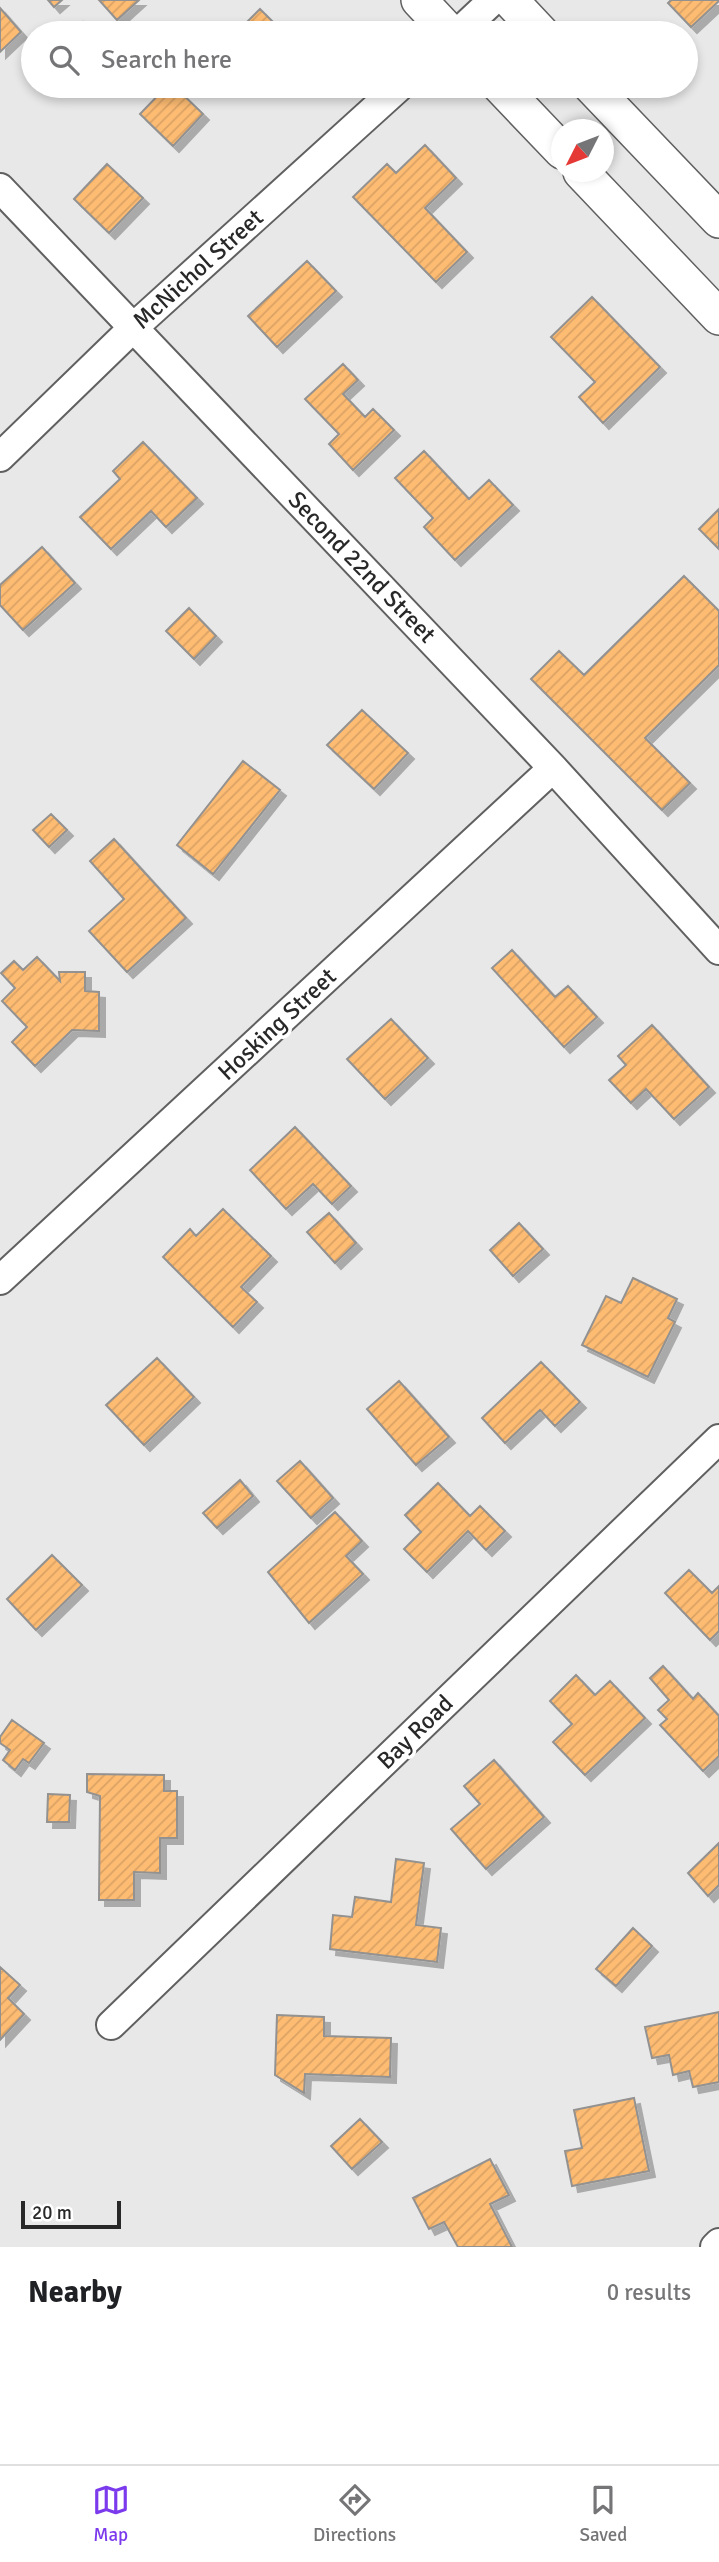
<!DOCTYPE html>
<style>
body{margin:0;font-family:Signika,sans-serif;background:#f2f2f2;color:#202124}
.compass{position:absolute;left:551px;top:119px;width:63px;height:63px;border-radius:50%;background:#fff;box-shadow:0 4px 10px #0003;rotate:228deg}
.scale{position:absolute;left:21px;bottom:18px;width:100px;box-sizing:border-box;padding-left:7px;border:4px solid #282828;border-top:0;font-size:19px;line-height:24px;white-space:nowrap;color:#282828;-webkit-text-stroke:5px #fff;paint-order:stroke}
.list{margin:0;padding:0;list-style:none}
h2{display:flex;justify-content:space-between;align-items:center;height:91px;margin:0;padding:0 28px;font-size:30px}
h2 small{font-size:23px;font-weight:400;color:#757577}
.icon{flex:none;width:38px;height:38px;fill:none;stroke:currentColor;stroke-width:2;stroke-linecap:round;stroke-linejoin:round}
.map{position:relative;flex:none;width:719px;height:2247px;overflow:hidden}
.search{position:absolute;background:#fff;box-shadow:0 4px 10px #0003;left:21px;right:21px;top:21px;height:77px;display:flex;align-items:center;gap:18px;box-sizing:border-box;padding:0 24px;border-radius:38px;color:#757577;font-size:26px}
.sheet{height:217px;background:#fff}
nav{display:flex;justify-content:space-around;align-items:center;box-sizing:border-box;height:98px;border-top:2px solid #e0e0e0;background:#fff;font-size:19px;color:#757577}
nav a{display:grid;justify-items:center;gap:4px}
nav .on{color:#7c3aed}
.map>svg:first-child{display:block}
.building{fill:url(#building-hatch);stroke:#939291;stroke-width:2;filter:url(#shadow)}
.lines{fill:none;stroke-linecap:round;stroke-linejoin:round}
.minor-casing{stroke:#606061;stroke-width:32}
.tertiary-casing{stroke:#606061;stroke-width:38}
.minor{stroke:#fff;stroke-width:28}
.tertiary{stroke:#fff;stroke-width:35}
.labels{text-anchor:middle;stroke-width:7;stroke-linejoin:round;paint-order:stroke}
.street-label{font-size:24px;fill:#282828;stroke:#fff}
</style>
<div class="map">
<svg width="719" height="2247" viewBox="0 0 719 2247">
<defs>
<pattern id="building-hatch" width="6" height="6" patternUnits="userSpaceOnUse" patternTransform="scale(1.75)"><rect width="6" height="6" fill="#febc73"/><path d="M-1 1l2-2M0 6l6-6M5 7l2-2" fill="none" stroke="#daa264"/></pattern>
<filter id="shadow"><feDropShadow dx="6" dy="6" stdDeviation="0" flood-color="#0004"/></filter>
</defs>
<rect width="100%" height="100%" fill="#e8e8e9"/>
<path class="building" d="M48 0H62L54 7Z
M99 0H139L117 20Z
M671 0H719V1L691 27 668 3Z
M0 8 21 32 0 52Z
M260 9 284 33H236Z
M83 22 93 33H71Z
M167 86H174L203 114 173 146 140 114Z
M425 145 456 178 425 208 467 252 436 282 353 197 387 164 396 173Z
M107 164 143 198 109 233 74 199Z
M307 261 336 291 277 347 248 316Z
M592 297 660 367 603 423 579 397 595 382 551 337Z
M343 364 358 380 343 394 365 417 373 409 394 430 353 470 329 444 339 434 305 399Z
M143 442 197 498 166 527 151 511 111 549 80 517 120 479 113 471Z
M424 451 469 499 489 480 513 505 455 560 424 527 433 518 395 478Z
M719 509V549L699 529Z
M42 547 75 583 23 630 0 605V585Z
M684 576 719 611V665L645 738 690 783 662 810 531 679 559 651 584 675Z
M189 608 216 636 194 659 166 631Z
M362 710 408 753 374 789 327 745Z
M243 761 280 790 213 874 177 845Z
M51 814 67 830 49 847 33 830Z
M114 839 186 918 127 972 89 931 124 899 90 861Z
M512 950 555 997 568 986 597 1017 564 1047 492 968Z
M37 957 60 981 59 972H85V991L99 992V1031L72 1030 35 1066 12 1042 27 1027 2 1001 15 988 1 973 14 961 23 970Z
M391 1019 428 1058 385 1099 347 1059Z
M652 1025 709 1087 674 1119 646 1089 631 1103 609 1080 626 1065 618 1056Z
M295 1127 351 1186 332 1204 313 1184 286 1209 250 1170Z
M223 1209 271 1256 241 1287 257 1302 233 1327 163 1257 190 1229 196 1236Z
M329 1213 356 1243 335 1263 307 1232Z
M519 1223 543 1249 513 1276 490 1250Z
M633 1278 677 1299 668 1318 675 1322 648 1377 582 1345 606 1296 621 1303Z
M157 1358 194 1397 144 1445 106 1405Z
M541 1362 580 1402 555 1426 540 1410 505 1443 482 1418Z
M399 1381 449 1437 416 1465 367 1409Z
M300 1461 333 1498 311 1518 277 1481Z
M240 1480 253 1496 217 1528 203 1513Z
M438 1483 470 1516 480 1506 505 1531 486 1550 468 1531 427 1572 404 1549 421 1532 405 1515Z
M335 1512 362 1541 346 1556 363 1574 309 1623 268 1572Z
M52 1555 82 1585 36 1630 7 1599Z
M689 1570 712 1593 719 1586V1631L710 1640 665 1593Z
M663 1666 693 1699 698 1693 719 1716V1756L703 1771 660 1725 667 1719 658 1710 669 1700 650 1678Z
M576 1675 595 1695 610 1681 645 1718 585 1775 553 1742 572 1724 550 1701Z
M12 1720 44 1743 29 1763 23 1759 15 1770 3 1760 10 1750 0 1743V1737Z
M494 1760 544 1817 486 1869 451 1829 480 1804 464 1786Z
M87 1774 164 1775V1791H177V1838H160V1873L134 1872V1900H99L100 1796 87 1792Z
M48 1794 70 1795 69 1822H47Z
M719 1843V1885L708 1896 688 1873Z
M396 1859 424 1863 416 1925 441 1928 437 1962 330 1949 333 1915 352 1917 355 1897 391 1902Z
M633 1928 652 1946 616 1986 596 1969Z
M0 1967 20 1985 8 1998 24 2014 0 2040Z
M719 2012V2082L693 2087 689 2071 673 2075 669 2055 652 2058 645 2027Z
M277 2015 324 2017V2036L391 2038 390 2077 305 2074 304 2093 275 2075Z
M634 2098 649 2171 572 2186 565 2151 582 2148 574 2110Z
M360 2119 382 2142 352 2169 331 2146Z
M490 2159 509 2195 490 2204 512 2247H458L444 2222 429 2229 413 2198Z"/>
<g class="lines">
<g class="minor-casing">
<path id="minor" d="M458 33 493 0
M0 188 553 768 719 950
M0 457 134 327 400 86
M0 1280 553 768
M111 2025 719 1439
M715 2247 719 2243"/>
</g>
<g class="tertiary-casing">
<path id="tertiary" d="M419 0 450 33
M510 0 541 33
M500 86 562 151
M591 86 719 220
M581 172 719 317"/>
</g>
<use href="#minor" class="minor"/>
<use href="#tertiary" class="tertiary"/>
</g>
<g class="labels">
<g class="street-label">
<text transform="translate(198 269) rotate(-42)" y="8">McNichol Street</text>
<text transform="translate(362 567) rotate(46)" y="8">Second 22nd Street</text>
<text transform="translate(277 1024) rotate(-43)" y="8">Hosking Street</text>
<text transform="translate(415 1732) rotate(-44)" y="8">Bay Road</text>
</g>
</g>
</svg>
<svg class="compass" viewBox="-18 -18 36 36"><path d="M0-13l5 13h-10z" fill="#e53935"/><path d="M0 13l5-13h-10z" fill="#757577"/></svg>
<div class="scale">20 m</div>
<div class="search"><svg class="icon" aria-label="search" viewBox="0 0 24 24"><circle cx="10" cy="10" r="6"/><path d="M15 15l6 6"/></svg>Search here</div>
</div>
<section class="sheet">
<h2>Nearby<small>0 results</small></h2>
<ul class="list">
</ul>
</section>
<nav>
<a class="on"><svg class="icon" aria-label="map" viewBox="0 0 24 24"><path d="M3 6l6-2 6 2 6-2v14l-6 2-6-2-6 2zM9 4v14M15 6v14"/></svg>Map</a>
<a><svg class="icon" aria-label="directions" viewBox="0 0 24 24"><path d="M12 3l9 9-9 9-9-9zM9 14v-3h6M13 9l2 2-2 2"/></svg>Directions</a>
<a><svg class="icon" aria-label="saved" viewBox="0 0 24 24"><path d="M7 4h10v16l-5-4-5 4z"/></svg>Saved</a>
</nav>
